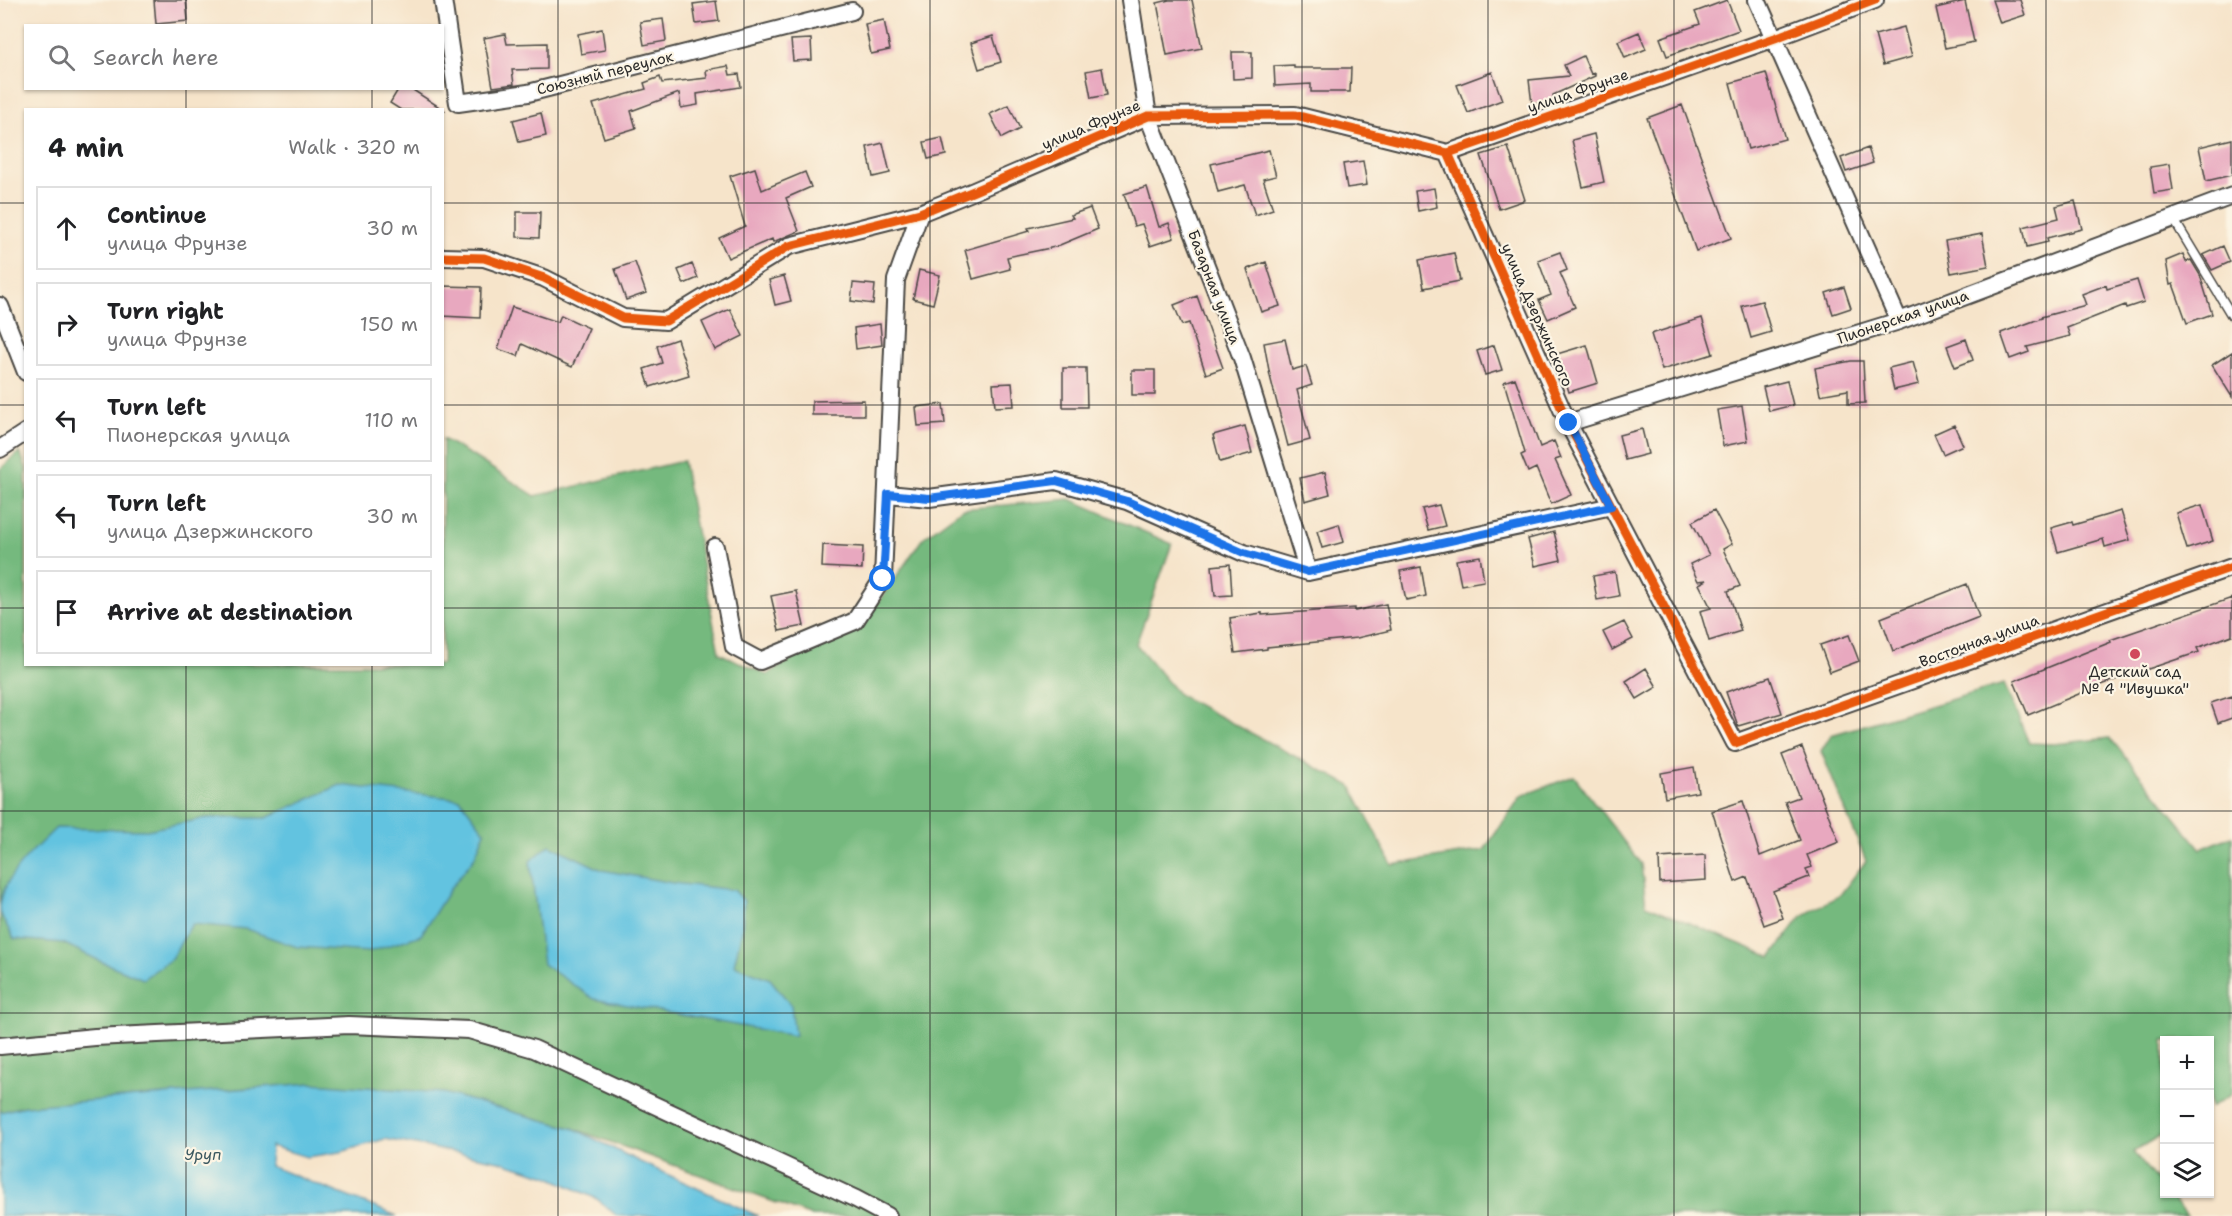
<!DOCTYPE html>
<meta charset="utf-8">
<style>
body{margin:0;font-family:"Shantell Sans",sans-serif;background:#f2f2f2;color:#202124}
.controls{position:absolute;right:18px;bottom:18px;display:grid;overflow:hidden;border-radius:0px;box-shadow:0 2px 4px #0004}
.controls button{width:54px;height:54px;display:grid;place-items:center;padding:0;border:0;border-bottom:2px solid #e0e0e0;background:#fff;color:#202124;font:30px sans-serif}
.stop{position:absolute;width:18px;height:18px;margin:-14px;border:4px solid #1a73e8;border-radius:50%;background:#fff}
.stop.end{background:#1a73e8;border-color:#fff;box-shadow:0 2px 6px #0008}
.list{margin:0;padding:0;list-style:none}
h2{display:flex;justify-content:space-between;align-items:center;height:78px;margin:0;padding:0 24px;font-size:26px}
h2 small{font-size:20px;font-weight:400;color:#757577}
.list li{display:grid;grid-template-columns:39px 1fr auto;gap:18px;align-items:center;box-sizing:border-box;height:84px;margin:0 12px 12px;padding:0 12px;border:2px solid #e0e0e0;border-radius:0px}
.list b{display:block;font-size:22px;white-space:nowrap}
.list p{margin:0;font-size:20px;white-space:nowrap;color:#757577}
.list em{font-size:20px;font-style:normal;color:#757577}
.icon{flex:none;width:33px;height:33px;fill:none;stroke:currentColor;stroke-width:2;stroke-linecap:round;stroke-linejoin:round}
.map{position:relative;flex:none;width:2232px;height:1216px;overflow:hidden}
.search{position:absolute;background:#fff;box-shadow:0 2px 4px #0004;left:24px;top:24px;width:420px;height:66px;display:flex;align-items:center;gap:15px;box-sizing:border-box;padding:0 21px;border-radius:0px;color:#757577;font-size:22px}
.panel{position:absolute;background:#fff;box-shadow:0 2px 4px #0004;left:24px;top:108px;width:420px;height:558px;border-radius:0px}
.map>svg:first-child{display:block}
.forest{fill:#74b97e;stroke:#507254;stroke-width:1.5}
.water{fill:#62c3e0;stroke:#467786;stroke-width:1.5}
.building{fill:#e8a8bf}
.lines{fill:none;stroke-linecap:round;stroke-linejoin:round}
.lane-casing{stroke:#494743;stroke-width:11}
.street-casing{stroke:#494743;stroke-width:20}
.lane{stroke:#fff;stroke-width:8}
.street{stroke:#fff;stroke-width:16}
.cycleway-casing{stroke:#fcf5e5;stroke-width:13}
.cycleway{stroke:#e8590c;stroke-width:9}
.route{stroke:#1a73e8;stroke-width:8}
.grid{fill:none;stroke:#2b2b2b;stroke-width:1.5;stroke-opacity:0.55}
.poi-dot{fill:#d1495b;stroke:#fcf5e5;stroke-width:2}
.labels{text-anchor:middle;stroke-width:4.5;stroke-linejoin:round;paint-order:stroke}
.street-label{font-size:15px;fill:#2b2b2b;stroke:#fcf5e5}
.poi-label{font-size:15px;fill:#2b2b2b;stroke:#fcf5e5}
.water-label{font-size:16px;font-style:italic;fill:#3c5961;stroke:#fcf5e5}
</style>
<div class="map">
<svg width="2232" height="1216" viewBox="0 0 2232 1216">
<rect width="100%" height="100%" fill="#fcf5e5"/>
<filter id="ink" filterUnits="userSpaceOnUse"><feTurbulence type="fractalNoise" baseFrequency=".0167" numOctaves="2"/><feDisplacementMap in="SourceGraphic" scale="12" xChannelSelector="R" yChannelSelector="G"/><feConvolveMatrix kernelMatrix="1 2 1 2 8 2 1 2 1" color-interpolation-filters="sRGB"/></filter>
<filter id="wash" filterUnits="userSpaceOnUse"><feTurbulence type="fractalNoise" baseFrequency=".008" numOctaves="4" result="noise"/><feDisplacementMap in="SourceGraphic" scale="24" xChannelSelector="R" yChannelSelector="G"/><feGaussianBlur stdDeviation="1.35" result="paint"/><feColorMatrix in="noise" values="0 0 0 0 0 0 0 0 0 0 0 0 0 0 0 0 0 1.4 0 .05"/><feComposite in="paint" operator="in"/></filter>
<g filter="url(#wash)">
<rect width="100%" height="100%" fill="#f6e4ca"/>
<path class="forest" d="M443 439 474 457 535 496 683 461 719 653 767 675 875 607 923 538 962 509 1070 499 1172 544 1136 644 1179 695 1351 786 1392 865 1484 850 1521 796 1574 776 1641 864 1646 905 1771 957 1802 916 1840 895 1866 861 1821 751 1831 735 2004 684 2029 743 2054 744 2110 738 2201 849 2232 836V1094L2210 1107V1040H2164V1134L2133 1152 2164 1189V1194H2169L2187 1216H812L575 1129 444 1093 25 1106 0 1112V469L20 452 26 468V664H442Z"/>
<path class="water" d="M340 785 460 799 485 832 474 858 450 889 421 935 369 952 297 947 246 929 192 924 171 959 143 979 102 962 63 943 14 939C10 930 1 919 0 910 0 877 36 848 56 828L147 830 207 818H266Z
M550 845 602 870 673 883 734 890 744 901 742 931 734 965 770 979 791 1005 795 1036 594 999 543 964 530 861Z
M312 1083 444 1093 575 1129 638 1161 758 1216H617L597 1199 547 1176 499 1161 385 1139 341 1152 307 1157 271 1146 270 1166 397 1216H0V1112L25 1106Z"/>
<g id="blocks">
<path class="building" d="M154 0H186L188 21 156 24Z
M1169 0H1192L1202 48 1167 55 1157 3Z
M1727 0 1739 30 1667 56 1660 38 1700 24 1695 12Z
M1992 0H2020L2025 15 2000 23Z
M716 1 719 21 696 24 693 4Z
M1965 1 1974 42 1945 48 1936 8Z
M663 19 666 41 644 45 640 22Z
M884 20 890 50 871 54 865 24Z
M1904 27 1912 57 1883 65 1875 35Z
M602 29 605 50 581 54 578 34Z
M1639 32 1646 49 1625 58 1618 41Z
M505 34 507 44 547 43V69L512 70 514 84 493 87 484 38Z
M993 36 1001 62 979 69 971 43Z
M811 39 812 60 793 61 791 40Z
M1232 52H1252V78L1233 79Z
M1583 56 1591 74 1595 73V76L1553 95 1554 102 1532 104 1529 80 1569 76 1564 65Z
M1294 65V68H1351L1350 92H1311V84L1275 86 1274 66Z
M728 66 730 75 739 74 741 87 697 94 698 105 681 108 679 93 631 111 636 128 604 138 593 104 646 89 644 83 660 77 662 83 707 78 706 70Z
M1102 68 1107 95 1091 98 1086 71Z
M1492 72 1502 100 1468 113 1457 85Z
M1766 73 1785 139 1748 149 1730 83Z
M399 88H410L444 110H401L390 103Z
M1009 105 1020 129 1002 138 990 114Z
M1682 105 1731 238 1696 251 1647 118Z
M541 113 546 136 519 142 513 120Z
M1594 134 1604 182 1583 187 1572 140Z
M942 138 946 155 928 159 924 142Z
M2232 139V175L2206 181 2199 147Z
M883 143 890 173 873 177 867 147Z
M1508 147 1525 200 1499 209 1481 155Z
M1868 148 1873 163 1846 172 1841 158Z
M1269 150 1276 176 1263 179 1273 209 1255 215 1245 185 1218 192 1211 164Z
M1363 161 1367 185 1347 188 1343 164Z
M2169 164 2173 190 2154 193 2150 167Z
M755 168 762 190 805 172 811 187 786 198 799 231 773 242 772 239 728 258 719 238 745 226 730 176Z
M1147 187 1159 227 1169 223 1174 238 1150 246 1142 224 1134 226 1124 194Z
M1434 188 1437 207 1418 211 1415 191Z
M2075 201 2082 229 2047 238 2048 242 2027 247 2023 227 2059 218 2056 206Z
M1090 208 1098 229 1055 247 1007 257 1010 269 973 279 965 250 1029 231 1028 228 1073 218 1071 215Z
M517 212H540L539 238 517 237Z
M1982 234 1988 266 1951 273 1945 241Z
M2223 246 2230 262 2212 270 2203 255Z
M1560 252 1567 270 1560 273 1575 307 1548 319 1539 300 1551 295 1538 260Z
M1454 253 1460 281 1424 288 1419 260Z
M2183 254 2186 262 2191 260 2200 275 2212 314 2187 323 2173 284 2170 285 2166 261Z
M635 262 646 293 626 300 615 269Z
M1266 262 1280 306 1261 312 1247 269Z
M692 264 698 278 684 284 678 270Z
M919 270 940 275 933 304 913 299Z
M784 276 791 301 775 305 769 280Z
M2137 280 2144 302 2126 308 2125 305 2067 328 2070 336 2027 347 2029 352 2010 359 2001 333 2042 318 2041 317 2086 305 2082 294 2106 285 2107 289Z
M853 283 875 285 873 304 851 301Z
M442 286 481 287 480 318 442 316Z
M1844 287 1851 308 1833 314 1826 293Z
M1197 296 1223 368 1206 374 1189 323 1182 325 1174 305Z
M1762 301 1771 332 1751 338 1742 306Z
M512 307 558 322 561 315 589 328 572 367 522 344 518 356 498 349Z
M730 309 743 336 715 350 702 322Z
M1702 318 1713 354 1662 370 1651 334Z
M880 324 882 345 856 349 854 328Z
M677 339 689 375 650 387 644 369 662 363 657 346Z
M1285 339 1292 370 1306 366 1312 385 1297 390 1310 440 1288 446 1270 376 1264 343Z
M1966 339 1973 360 1955 367 1947 346Z
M1494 345 1502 370 1485 375 1477 351Z
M1587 345 1598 383 1569 392 1557 354Z
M2232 352V397L2212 365Z
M1851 361H1863L1865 403 1848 404V390L1820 395 1815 368Z
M1913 362 1919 384 1894 390 1889 368Z
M1063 368H1086L1087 407H1063Z
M1132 370H1155V395H1132Z
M1515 378 1540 447 1554 441 1561 458 1555 460 1571 495 1551 504 1536 468 1528 472 1521 455 1525 453 1504 382Z
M1787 381 1793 405 1769 411 1763 387Z
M1012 383 1014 406 995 407 993 384Z
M864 400V415H812V401Z
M943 404 945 424 918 426 916 407Z
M1742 406 1748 441 1723 446 1717 410Z
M1954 425 1963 445 1943 454 1934 434Z
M1245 426 1252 453 1220 462 1213 435Z
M1642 429 1648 454 1625 460 1619 435Z
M1325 472 1330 494 1305 501 1300 478Z
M1439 505 1445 526 1428 530 1422 509Z
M2202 505 2213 541 2187 549 2176 513Z
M1714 510 1732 544 1723 549 1740 586 1728 591 1741 631 1709 641 1700 611 1711 608 1699 584 1707 580 1698 581 1690 564 1709 555 1692 522Z
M2121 511 2130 540 2105 547 2103 539 2058 552 2051 528 2072 522 2073 525Z
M1339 524 1344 542 1322 548 1317 531Z
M1554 532 1561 560 1535 566 1528 539Z
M823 545 863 547 862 569 822 567Z
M1480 556 1484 581 1461 585 1456 560Z
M1230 564 1232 595 1215 596 1212 566Z
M1421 567 1426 596 1406 600 1400 571Z
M1615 572 1619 596 1597 600 1593 576Z
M1967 584 1979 617 1893 651 1881 618Z
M796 591 804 626 779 631 771 596Z
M2232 598V635L2197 648 2199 652 2103 684 2028 715 2014 681 2111 642 2110 640Z
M1386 604 1391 630 1357 638 1267 647V649L1235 653 1230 618 1262 613V615L1355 608V611Z
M1624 622 1633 639 1612 650 1603 632Z
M1849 635 1859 661 1830 672 1820 645Z
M1646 668 1657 687 1637 699 1626 681Z
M1770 677 1782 713 1738 726 1726 692Z
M2232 696V718L2218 723 2211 703Z
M1802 747 1839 842 1807 855 1812 867 1806 869 1809 877 1773 891 1783 918 1764 925 1747 877 1735 882 1712 811 1743 801 1760 856 1800 840 1785 802 1799 797 1782 755Z
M1694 767 1698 792 1665 798 1661 773Z
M1705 855 1706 880 1660 883 1659 858Z"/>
</g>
</g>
<g filter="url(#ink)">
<use href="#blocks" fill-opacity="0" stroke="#494743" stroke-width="1.5"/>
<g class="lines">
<g class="lane-casing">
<path id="lane" d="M2173 218 2232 316"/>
</g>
<g class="street-casing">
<path id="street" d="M443 0 458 103 528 93 852 11
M1130 0 1148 116 1242 358 1308 572
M1757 0 1899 321
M1448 153 1568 423 1735 743 2232 567
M442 257 484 258 544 278 623 318 666 321 789 246 920 213 974 191 1148 116 1295 115 1448 153 1775 38 1875 0
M0 306 26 372
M1568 423 1899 321 2232 196
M0 449 26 432
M888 494 929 498 1056 481 1127 501 1244 553 1308 572 1612 506
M715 547 734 647 760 661 855 621 883 578 896 280 920 213
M0 1046 95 1037 349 1025 469 1030 534 1049 856 1199 888 1216"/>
</g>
<use href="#lane" class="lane"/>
<use href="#street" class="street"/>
<g class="cycleway-casing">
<path id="cycleway" d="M1448 153 1568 423 1735 743 2232 567
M442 257 484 258 544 278 623 318 666 321 789 246 920 213 974 191 1148 116 1295 115 1448 153 1775 38 1875 0"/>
</g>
<use href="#cycleway" class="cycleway"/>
</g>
</g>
<g class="lines" filter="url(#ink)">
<path class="route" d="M883 579 888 494 929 498 1056 481 1127 501 1244 553 1308 572 1611 506 1569 423"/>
</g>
<path class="grid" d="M186 0V26M372 0V26M558 0V1216M744 0V1216M930 0V1216M1116 0V1216M1302 0V1216M1488 0V1216M1674 0V1216M1860 0V1216M2046 0V1216M186 88V110M372 88V110M0 203H26M442 203H2232M0 405H26M442 405H2232M0 608H26M442 608H2232M186 664V1216M372 664V1216M0 811H2232M0 1013H2232"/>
<circle class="poi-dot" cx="2135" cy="654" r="6"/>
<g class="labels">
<g class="street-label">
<text transform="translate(605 73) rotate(-14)" y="5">Союзный переулок</text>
<text transform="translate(1578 91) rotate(-19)" y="5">улица Фрунзе</text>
<text transform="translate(1091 125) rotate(-23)" y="5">улица Фрунзе</text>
<text transform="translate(1214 287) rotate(69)" y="5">Базарная улица</text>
<text transform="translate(1537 315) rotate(66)" y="5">улица Дзержинского</text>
<text transform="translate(1903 317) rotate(-19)" y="5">Пионерская улица</text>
<text transform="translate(1979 641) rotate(-20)" y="5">Восточная улица</text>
</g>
<g class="poi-label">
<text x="2135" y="677">Детский сад<tspan x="2135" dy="17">№ 4 "Ивушка"</tspan></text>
</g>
<g class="water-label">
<text x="203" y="1160">Уруп</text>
</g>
</g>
</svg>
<div class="controls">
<button>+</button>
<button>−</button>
<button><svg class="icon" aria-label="layers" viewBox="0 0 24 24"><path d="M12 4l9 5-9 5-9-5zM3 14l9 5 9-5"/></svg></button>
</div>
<div class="stop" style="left:883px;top:579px"></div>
<div class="stop end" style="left:1569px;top:423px"></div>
<div class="search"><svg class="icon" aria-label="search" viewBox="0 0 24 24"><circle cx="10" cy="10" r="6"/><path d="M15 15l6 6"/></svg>Search here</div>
<section class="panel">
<h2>4 min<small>Walk · 320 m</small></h2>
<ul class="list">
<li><svg class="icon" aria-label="ahead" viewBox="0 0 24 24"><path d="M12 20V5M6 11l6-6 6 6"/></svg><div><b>Continue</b><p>улица Фрунзе</p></div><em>30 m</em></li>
<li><svg class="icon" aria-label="right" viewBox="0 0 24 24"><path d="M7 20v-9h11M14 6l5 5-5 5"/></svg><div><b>Turn right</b><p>улица Фрунзе</p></div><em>150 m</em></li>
<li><svg class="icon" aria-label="left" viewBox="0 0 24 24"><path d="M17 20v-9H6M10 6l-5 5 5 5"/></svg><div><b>Turn left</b><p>Пионерская улица</p></div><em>110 m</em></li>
<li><svg class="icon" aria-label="left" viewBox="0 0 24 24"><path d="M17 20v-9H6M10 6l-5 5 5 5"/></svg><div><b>Turn left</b><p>улица Дзержинского</p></div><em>30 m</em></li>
<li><svg class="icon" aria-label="arrive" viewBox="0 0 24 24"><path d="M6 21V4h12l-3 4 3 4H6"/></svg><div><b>Arrive at destination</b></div></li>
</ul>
</section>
</div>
